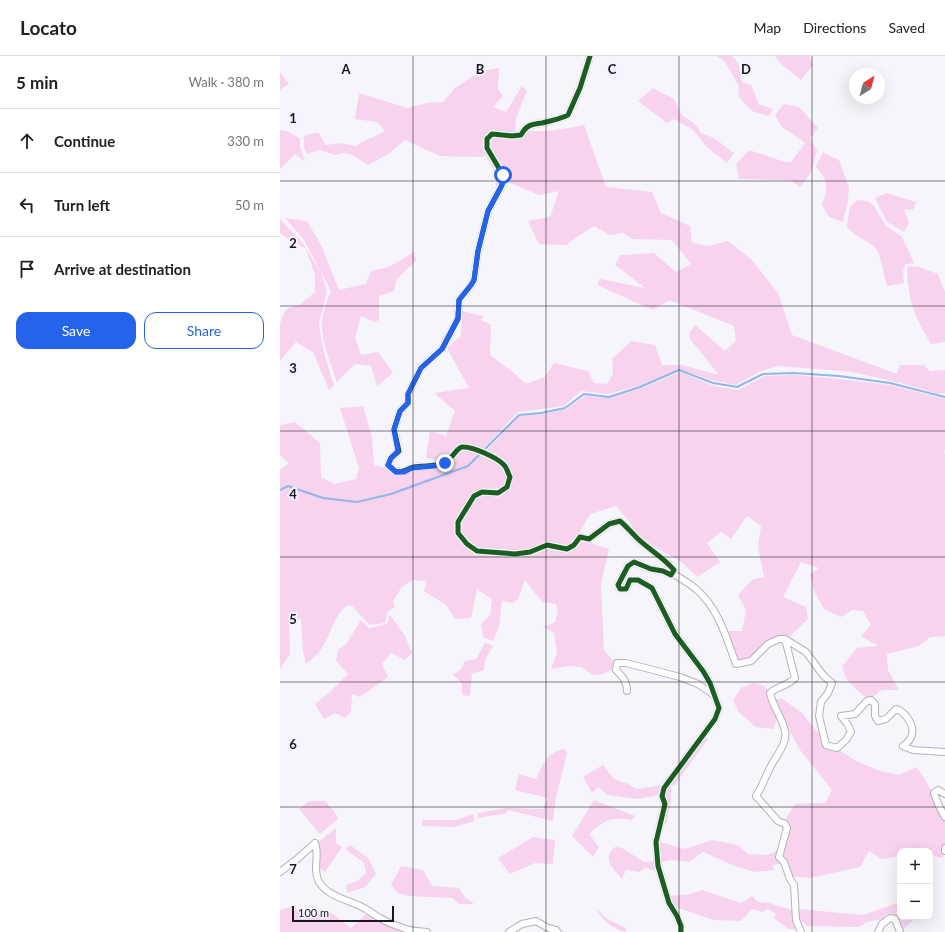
<!DOCTYPE html>
<meta charset="utf-8">
<style>
body{margin:0;font-family:Lato,sans-serif;background:#f2f2f2;color:#202124}
.controls{position:absolute;right:12px;bottom:12px;display:grid;overflow:hidden;border-radius:8px;box-shadow:0 4px 16px #0002}
.controls button{width:36px;height:36px;display:grid;place-items:center;padding:0;border:0;border-bottom:1px solid #e0e0e0;background:#fff;color:#202124;font:20px sans-serif}
.compass{position:absolute;left:569px;top:12px;width:36px;height:36px;border-radius:50%;background:#fff;box-shadow:0 4px 16px #0002;rotate:36deg}
.scale{position:absolute;left:12px;bottom:10px;width:102px;box-sizing:border-box;padding-left:4px;border:2px solid #1a1720;border-top:0;font-size:11px;line-height:14px;white-space:nowrap;color:#1a1720;-webkit-text-stroke:3px #f5f3fd;paint-order:stroke}
.stop{position:absolute;width:12px;height:12px;margin:-9px;border:3px solid #2563eb;border-radius:50%;background:#fff}
.stop.end{background:#2563eb;border-color:#fff;box-shadow:0 1px 4px #0008}
.list{margin:0;padding:0;list-style:none}
h2{display:flex;justify-content:space-between;align-items:center;height:52px;margin:0;padding:0 16px;font-size:17px}
h2 small{font-size:13px;font-weight:400;color:#757577}
.list li{display:grid;grid-template-columns:26px 1fr auto;gap:12px;align-items:center;box-sizing:border-box;height:64px;padding:0 16px;border-top:1px solid #e0e0e0}
.list b{display:block;font-size:15px;white-space:nowrap}
.list em{font-size:13px;font-style:normal;color:#757577}
.actions{display:flex;gap:8px;padding:12px 16px}
.actions a{flex:1;padding:9px 0;border:1px solid #2563eb;border-radius:12px;text-align:center;font-size:14px;color:#2563eb}
.actions .main{background:#2563eb;color:#fff}
.icon{flex:none;width:22px;height:22px;fill:none;stroke:currentColor;stroke-width:2;stroke-linecap:round;stroke-linejoin:round}
.map{position:relative;flex:none;width:665px;height:876px;overflow:hidden}
header{display:flex;align-items:center;gap:24px;box-sizing:border-box;height:56px;padding:0 20px;background:#fff;border-bottom:1px solid #e0e0e0}
header strong{font-size:19px}
nav{display:flex;gap:22px;margin-inline-start:auto;font-size:14px}
main{display:flex}
aside{flex:1;background:#fff}
.map>svg:first-child{display:block}
.green{fill:#f7d3ed}
.lines{fill:none;stroke-linecap:round;stroke-linejoin:round}
.stream{stroke:#91b6ee;stroke-width:2}
.minor-casing{stroke:#b4b2ba;stroke-width:8}
.minor{stroke:#fefefe;stroke-width:6}
.cycleway-casing{stroke:#f5f3fd;stroke-width:8}
.cycleway{stroke:#1b5e20;stroke-width:5}
.route{stroke:#2563eb;stroke-width:5}
.grid{fill:none;stroke:#1a1720;stroke-width:1;stroke-opacity:0.55}
.grid-label{font-size:13px;text-anchor:middle;font-weight:bold;fill:#1a1720;stroke:#f5f3fd;stroke-width:4;stroke-linejoin:round;paint-order:stroke}
</style>
<header>
<strong>Locato</strong>
<nav><a>Map</a><a>Directions</a><a>Saved</a></nav>
</header>
<main>
<aside>
<h2>5 min<small>Walk · 380 m</small></h2>
<ul class="list">
<li><svg class="icon" aria-label="ahead" viewBox="0 0 24 24"><path d="M12 20V5M6 11l6-6 6 6"/></svg><div><b>Continue</b></div><em>330 m</em></li>
<li><svg class="icon" aria-label="left" viewBox="0 0 24 24"><path d="M17 20v-9H6M10 6l-5 5 5 5"/></svg><div><b>Turn left</b></div><em>50 m</em></li>
<li><svg class="icon" aria-label="arrive" viewBox="0 0 24 24"><path d="M6 21V4h12l-3 4 3 4H6"/></svg><div><b>Arrive at destination</b></div></li>
</ul>
<div class="actions"><a class="main">Save</a><a>Share</a></div>
</aside>
<div class="map">
<svg width="665" height="876" viewBox="0 0 665 876">
<rect width="100%" height="100%" fill="#f6f5fb"/>
<path class="green" d="M436 0H452L458 7 462 26 471 29 479 48 493 53 489 60 472 55 458 40 459 30 444 5Z
M495 0H529L533 9 521 24 500 7Z
M219 12 218 33 223 40 213 51 226 56 242 30 247 35 236 62 235 77C232 77 228 78 225 77 215 77 212 71 205 82L222 120 221 129 216 137C216 117 216 114 204 98L203 101 160 100 125 84 108 98 88 109 71 98 63 97 55 99 40 94 27 98 24 92V80L38 76 46 89 60 87 75 90 105 75 97 66 75 63 79 37 127 52 147 47 163 46 175 32 201 15Z
M0 16 9 28 1 33 0 36Z
M373 32 394 43 402 59 416 69 421 77 434 82 454 97 447 107 427 91 412 73 394 63 387 67 358 45Z
M504 48 519 51 538 72 530 82 537 94 532 115 520 131 510 124 459 123 456 108 469 94 505 106H511L525 87 502 71 495 59Z
M304 69 326 131 372 136 381 157 410 170 412 187 429 190 448 185 472 204 498 237 512 279 617 318 620 309H643L650 315 665 314V337L659 338 624 328 572 316 498 310 479 316 456 329 432 324 399 313 359 330 327 338 301 335 284 350 238 356 202 394 193 389 180 388C174 393 171 400 164 405L146 402 150 375 166 380 175 355 154 337 189 332 167 292 181 280 182 255 203 260 201 264 211 269 210 299 234 317 246 328 265 321 274 307 308 315 314 327 327 328 333 318 332 303 351 285 375 289 382 309H402L439 319 410 283 409 277 415 269 445 295 456 285 454 270 389 244 373 254 317 229 320 223 365 232 335 209 340 199 374 197 396 216 411 208 392 184 352 183 343 177 330 179 314 170 294 183 287 189 259 188 248 165 270 161 279 135 259 139 228 126 224 113 210 89 212 82 216 81 231 83 242 81 246 75C267 76 285 73 304 69Z
M0 74 7 75 20 82V91L25 106 15 98 0 113Z
M543 96 559 104 569 132 568 144 563 166 549 161 542 149C548 131 549 126 536 111Z
M607 137 636 146 633 154 624 153 629 167 624 176 607 166 595 142Z
M577 144 588 145 594 150 606 170 621 180 627 191 634 207 626 208 623 215 624 227 607 230C605 224 600 198 597 194 590 184 575 182 567 171L570 151Z
M5 162 27 165 42 191 59 234 86 228 91 215 109 211 134 196 136 205 116 224 114 235 99 240V264L94 266 81 260 75 282 81 299 98 296 113 317 97 330 91 310 75 308 57 326C51 308 42 288 42 268 42 257 47 245 51 235L24 184Z
M0 163 22 186 41 217 47 235 39 268 42 289 54 330 49 334 33 296 16 286 0 305V267L6 253 21 248 35 236V219L26 193 7 182 0 177Z
M628 210 639 211 658 218 665 236V286L651 288C646 278 639 268 635 257 631 248 625 220 628 210Z
M400 316 434 330 458 334 485 320 515 319 559 323 610 329 665 343V392L664 397H665V580L650 581 639 590 607 598 608 614 619 634H602L593 641H585L577 634 566 622 562 610 577 592 598 590 581 580 591 569 583 555 572 554 561 561 544 553 534 535 530 518 539 512 521 506 503 541 526 551 528 563 509 581 500 579 490 583 471 603 457 606 446 575H462L466 554 458 539 472 524 484 521 478 491 481 470 467 460 451 483 441 476 427 487 440 506 417 521 403 507 372 489 357 478 351 468 336 450 310 458 293 488 287 492 278 490 235 497 197 493 189 488 180 476 179 467 196 441 230 431 233 421 226 408 205 396 239 360 262 358 286 353 305 340 330 342 362 332Z
M83 350 92 382 94 409 107 412 117 419 129 417 135 414 160 412 169 407 175 402 180 394C183 394 187 392 190 393 199 395 223 408 226 417 228 422 226 427 223 431 216 433 209 432 204 433 187 438 179 456 176 471L188 492 199 498 226 500 266 491 278 495 288 496 297 490 301 484 329 493 321 528 324 594 335 607 333 613 323 618 313 619 301 611 289 610 271 613 277 596 274 577 263 571 275 566 278 556 276 548 262 546 245 524 238 543 233 547 222 545 219 571 213 585 203 581 201 568 210 559 212 543 197 533 191 562 175 563 166 549 144 535 146 525 132 524 121 532 113 546 115 551 108 555 105 567 90 569 72 550 69 549C55 555 51 578 43 590 39 598 33 602 26 608L23 595 21 563 9 565 10 598 0 613V413L9 407 0 399V369L15 366 40 387 41 421 54 428 76 423 79 412 60 352Z
M110 559 125 580 132 597 125 604 111 597 102 608 108 621 80 641 72 638 71 656 65 662 55 657 44 663 35 648 50 636 68 618 56 605 58 594 66 588 81 564 89 572 107 568Z
M205 587 213 590 205 604 204 614 192 618 190 640 182 639V627L173 619 181 613 185 605 196 603Z
M473 627 482 629 490 635C488 645 492 651 497 660L494 673 475 671 458 655 453 644 461 632Z
M493 643H503L523 658 535 673 541 679 546 691 559 694 576 705 600 715 619 719 637 711 653 737 665 762V789L663 791V802L650 799V795H620V800L602 803 589 795 580 811 530 822 511 820 499 800 507 779 504 765 515 748 545 747 552 734 520 694 507 670 503 666Z
M425 681 428 683 394 730 390 727Z
M284 693 287 697 276 742 273 765 228 754 226 757 198 762V757L227 752 263 753 268 742 235 734 239 718 256 723C262 710 268 695 284 693Z
M323 709 334 723 348 728 357 733 381 729 379 739 358 743 327 739 318 731 312 737 303 721Z
M389 729 391 731V744L386 769 383 767 384 739Z
M314 744 355 760 352 764C330 761 326 763 309 778L319 791 313 801 292 780Z
M29 745H45L54 755 58 763 40 778 19 753Z
M194 758V765L175 771 142 770V764H176Z
M56 772V787L62 791 45 816 37 810V787Z
M253 781 275 784 273 808 255 807 235 816 229 817 218 802Z
M432 784 458 789 468 798 488 799 498 794 503 807 493 809 494 814 475 816 455 810 423 796 409 806 393 804 380 806V786L405 793Z
M70 789 88 802 96 818 85 831 67 837 66 829 78 825 86 817 84 807 65 793Z
M335 791 342 792 364 806 375 805 377 815 366 812 359 816 346 814 342 823C333 813 321 802 335 791Z
M121 810 143 814 152 830 179 832 185 841 194 848H179L173 842 129 840 118 837 111 829Z
M422 834 461 847 472 840 478 846 489 847 512 854 517 873H508L494 862 496 858 488 853 482 856 472 853 461 865 433 864 393 850 390 840 411 838Z
M620 846V861H637L623 873C621 865 618 860 610 857L605 859 603 863 586 866 580 871 527 870 519 863 518 853 583 859Z
M13 850 24 863 49 855 71 872 88 856 101 867 123 876H0V854Z
M317 853 326 862 345 872 347 876C338 876 319 863 317 853Z"/>
<g class="lines">
<path class="stream" d="M0 434 8 430 43 442 77 446 111 438 188 410 239 359 261 357 285 352 304 338 329 341 360 331 399 314 433 327 457 331 483 318 514 317 559 320 610 327 665 341"/>
<g class="minor-casing">
<path id="minor" d="M310 0 300 32 288 59C280 63 271 65 262 67 252 68 246 69 241 79L232 80 212 78 207 83V92L223 119 222 129 208 155 198 195 194 224 191 229 179 244 178 263 162 293 141 312 128 338V347L120 355 114 373 119 395 111 402 108 409 116 416C126 416 126 413 134 411 144 409 154 411 164 407 173 403 176 392 182 391 192 390 218 402 224 409 227 412 228 417 230 421L227 431 218 437 202 436 194 440 178 466V477L187 488 197 495 235 498 250 496 267 489 287 493 294 489 300 481 309 483 329 468 340 465C346 470 350 475 356 481 368 493 383 501 394 514L391 519 383 515 371 513 354 506 348 510 338 529 340 533H346L350 524H358L372 532 395 578 423 615 430 627 439 652 435 663 384 732 382 740 385 748 376 786 378 810 389 847 397 860 401 870V876
M392 517C400 522 409 527 416 533 439 553 446 581 456 608L471 605 488 588 499 583H505L526 596 543 619 552 627 548 637 541 646 539 660 546 689 557 692 566 684 571 676 568 669 561 660 575 658 587 645 591 644 595 648V660L598 665 606 663 616 653C621 654 623 657 626 660 635 671 635 682 623 690L633 694 665 696
M505 583 515 622C508 630 497 630 490 637 493 651 502 661 505 675 508 687 495 701 490 712 485 721 482 731 476 740L498 765 505 768 507 772 499 801 504 806 510 823 514 829 516 864 521 876
M347 635C347 626 343 621 336 614L337 607H346L400 621 418 628 434 639
M665 738 658 734 654 737 659 750 665 761
M665 792V795
M0 816 16 804 35 787C40 800 32 813 39 826 48 841 70 844 84 852 90 855 94 859 100 862 108 867 117 870 126 873 132 875 140 875 147 876
M229 876 242 868 256 865 268 872 276 874 278 876
M598 876 602 868 610 862 615 863 620 876"/>
</g>
<use href="#minor" class="minor"/>
<g class="cycleway-casing">
<path id="cycleway" d="M310 0 300 32 288 59C280 63 271 65 262 67 252 68 246 69 241 79L232 80 212 78 207 83V92L223 119 222 129 208 155 198 195 194 224 191 229 179 244 178 263 162 293 141 312 128 338V347L120 355 114 373 119 395 111 402 108 409 116 416C126 416 126 413 134 411 144 409 154 411 164 407 173 403 176 392 182 391 192 390 218 402 224 409 227 412 228 417 230 421L227 431 218 437 202 436 194 440 178 466V477L187 488 197 495 235 498 250 496 267 489 287 493 294 489 300 481 309 483 329 468 340 465C346 470 350 475 356 481 368 493 383 501 394 514L391 519 383 515 371 513 354 506 348 510 338 529 340 533H346L350 524H358L372 532 395 578 423 615 430 627 439 652 435 663 384 732 382 740 385 748 376 786 378 810 389 847 397 860 401 870V876"/>
</g>
<use href="#cycleway" class="cycleway"/>
</g>
<g class="lines">
<path class="route" d="M165 407 154 410 132 412 124 416H116L108 409 111 402 118 395 114 374 120 355 128 347V338L141 312 162 293 178 262 179 244 191 229 194 224 198 195 208 155 222 129 223 119"/>
</g>
<path class="grid" d="M133 0V876M266 0V876M399 0V876M532 0V876M0 125H665M0 250H665M0 375H665M0 501H665M0 626H665M0 751H665"/>
<g class="grid-label">
<text x="66" y="18">A</text>
<text x="200" y="18">B</text>
<text x="332" y="18">C</text>
<text x="466" y="18">D</text>
<text x="13" y="67">1</text>
<text x="13" y="192">2</text>
<text x="13" y="317">3</text>
<text x="13" y="443">4</text>
<text x="13" y="568">5</text>
<text x="13" y="693">6</text>
<text x="13" y="818">7</text>
</g>
</svg>
<div class="controls">
<button>+</button>
<button>−</button>
</div>
<svg class="compass" viewBox="-18 -18 36 36"><path d="M0-13l5 13h-10z" fill="#e53935"/><path d="M0 13l5-13h-10z" fill="#757577"/></svg>
<div class="scale">100 m</div>
<div class="stop" style="left:223px;top:119px"></div>
<div class="stop end" style="left:165px;top:407px"></div>
</div>
</main>
